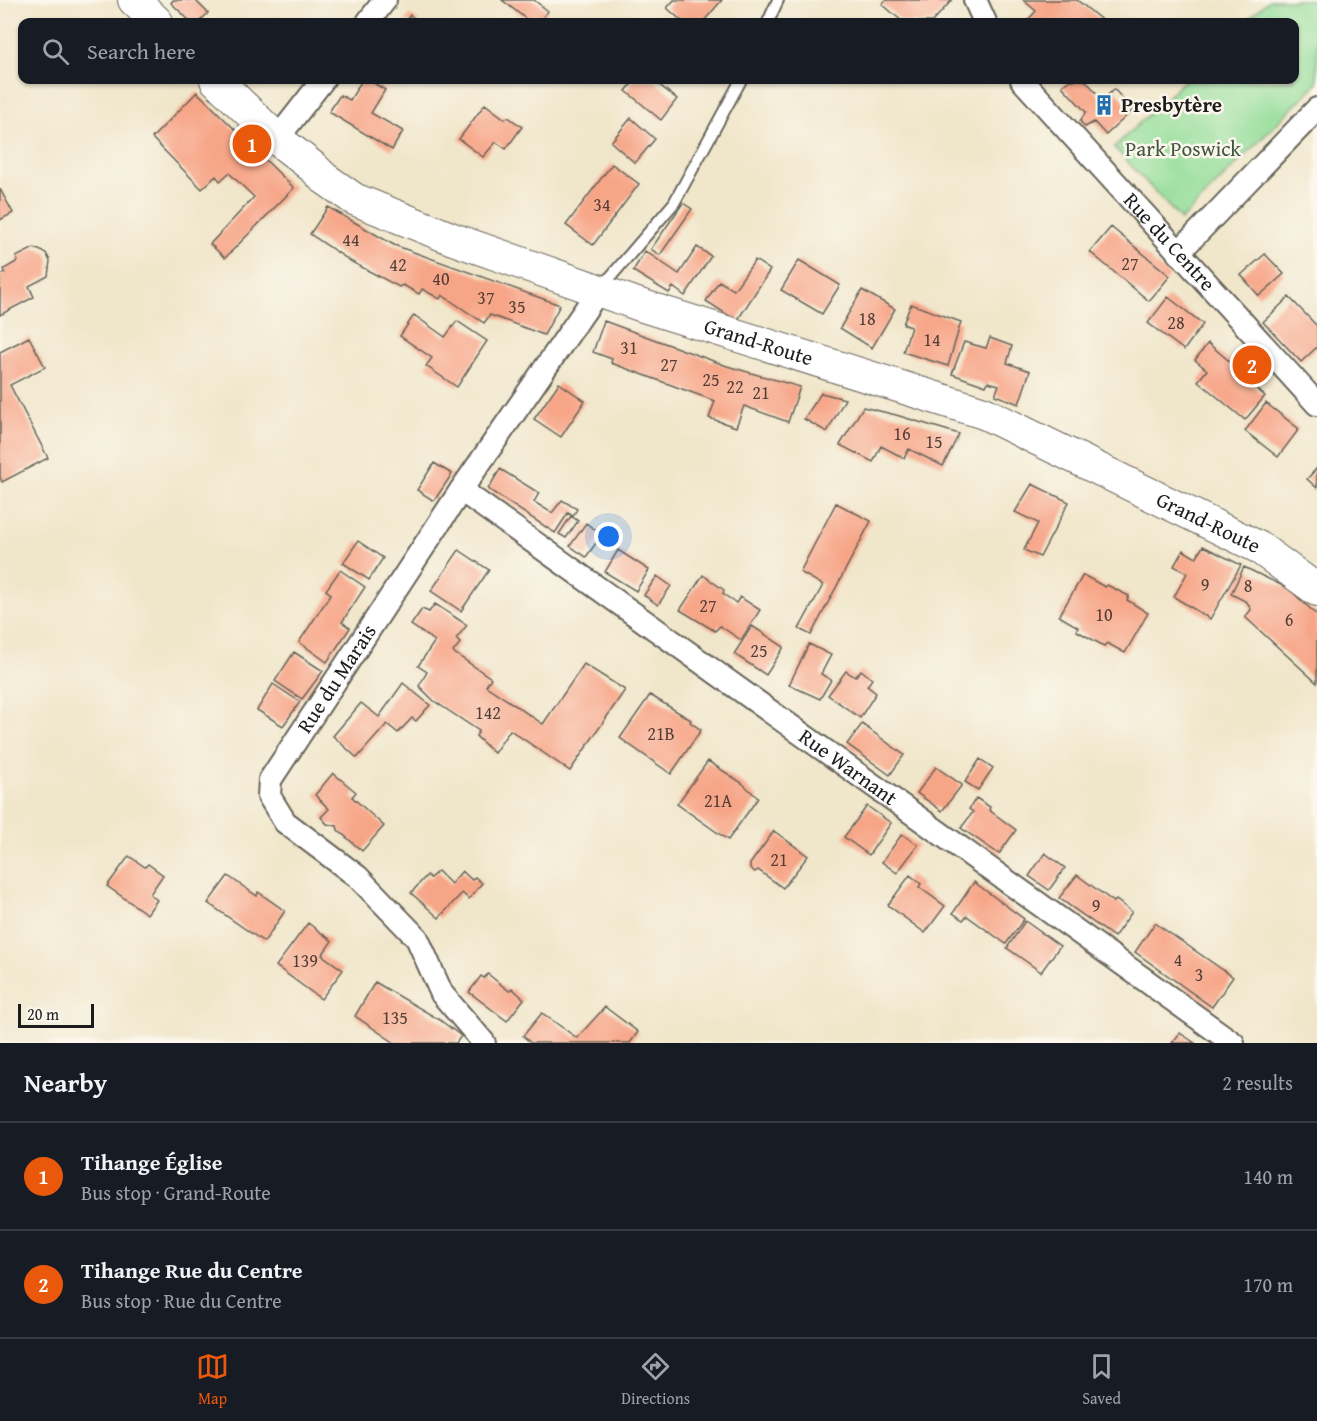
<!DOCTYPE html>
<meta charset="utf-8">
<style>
body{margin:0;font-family:"Gentium Book Plus",serif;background:#20242c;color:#f1f3f6}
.scale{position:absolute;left:18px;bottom:15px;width:76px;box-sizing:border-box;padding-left:6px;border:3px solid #1c1c1c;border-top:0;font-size:16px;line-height:21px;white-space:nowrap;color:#1c1c1c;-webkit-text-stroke:4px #fbf7ec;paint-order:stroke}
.you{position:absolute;left:609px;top:537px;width:21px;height:21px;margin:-15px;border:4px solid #fff;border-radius:50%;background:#1a73e8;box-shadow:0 0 0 9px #1a73e833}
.badge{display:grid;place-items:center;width:39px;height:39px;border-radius:50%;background:#ea580c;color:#fff;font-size:20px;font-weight:700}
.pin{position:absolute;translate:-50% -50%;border:3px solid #fff;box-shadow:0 2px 6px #0006}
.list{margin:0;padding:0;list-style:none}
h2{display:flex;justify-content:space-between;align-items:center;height:78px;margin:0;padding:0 24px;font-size:26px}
h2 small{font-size:20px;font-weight:400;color:#9ea1a6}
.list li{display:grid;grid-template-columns:39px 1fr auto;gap:18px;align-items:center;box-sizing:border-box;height:108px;padding:0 24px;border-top:2px solid #363941}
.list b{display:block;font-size:22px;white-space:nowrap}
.list p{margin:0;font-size:20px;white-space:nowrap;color:#9ea1a6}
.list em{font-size:20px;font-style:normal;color:#9ea1a6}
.icon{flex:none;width:33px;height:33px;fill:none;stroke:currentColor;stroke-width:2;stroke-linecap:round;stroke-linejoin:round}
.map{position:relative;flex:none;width:1317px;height:1043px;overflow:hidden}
.search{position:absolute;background:#171b24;box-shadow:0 2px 4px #0004;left:18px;right:18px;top:18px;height:66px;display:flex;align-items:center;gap:15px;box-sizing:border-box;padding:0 21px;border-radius:12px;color:#9ea1a6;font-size:22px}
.sheet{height:294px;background:#171b24}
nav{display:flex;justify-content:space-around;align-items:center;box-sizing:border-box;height:84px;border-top:2px solid #363941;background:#171b24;font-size:16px;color:#9ea1a6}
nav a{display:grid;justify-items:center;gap:3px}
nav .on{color:#ea580c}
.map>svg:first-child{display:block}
.green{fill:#93dd98;stroke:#587c5a;stroke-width:1.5}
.building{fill:#f7a587}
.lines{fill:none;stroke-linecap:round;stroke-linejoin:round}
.lane-casing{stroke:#666359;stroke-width:14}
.street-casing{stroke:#666359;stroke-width:26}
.secondary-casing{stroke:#666359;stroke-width:34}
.lane{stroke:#fff;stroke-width:10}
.street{stroke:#fff;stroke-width:22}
.secondary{stroke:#fff;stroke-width:32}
.labels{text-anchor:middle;stroke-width:5;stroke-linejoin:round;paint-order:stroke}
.number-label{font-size:18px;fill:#533e37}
.poi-label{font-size:21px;font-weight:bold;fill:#1c1c1c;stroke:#fbf7ec;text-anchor:start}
.park-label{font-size:21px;fill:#405641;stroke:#fbf7ec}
.street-label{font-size:21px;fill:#1c1c1c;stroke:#fbf7ec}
</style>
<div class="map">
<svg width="1317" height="1043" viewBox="0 0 1317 1043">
<rect width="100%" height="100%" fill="#fbf7ec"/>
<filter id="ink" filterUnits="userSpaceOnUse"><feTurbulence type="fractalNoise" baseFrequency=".0167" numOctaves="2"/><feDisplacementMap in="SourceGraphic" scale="12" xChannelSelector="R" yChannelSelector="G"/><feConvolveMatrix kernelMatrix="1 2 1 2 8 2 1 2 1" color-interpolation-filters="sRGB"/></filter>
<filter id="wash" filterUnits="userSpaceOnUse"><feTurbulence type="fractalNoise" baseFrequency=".008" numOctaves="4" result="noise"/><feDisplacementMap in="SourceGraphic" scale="24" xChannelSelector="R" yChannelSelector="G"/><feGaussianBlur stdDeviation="1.35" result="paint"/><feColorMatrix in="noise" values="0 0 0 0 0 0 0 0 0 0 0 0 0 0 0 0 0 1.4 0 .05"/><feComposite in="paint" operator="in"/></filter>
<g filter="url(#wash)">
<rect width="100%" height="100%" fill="#f0e6ca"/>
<path class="green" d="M1269 0H1317V83L1181 220 1114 147 1185 80H1294V22H1245Z"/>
<g id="blocks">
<path class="building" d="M173 0H195L208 13 199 22H191L171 3Z
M502 0H534L548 11 539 22H530Z
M674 0H722L703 22H683L667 8Z
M886 0H952L932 22H903L882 4Z
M1023 0H1077L1104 22H1026L1036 11Z
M410 15 420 22H404Z
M362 80H369L385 90 371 113 403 131 392 150 329 112 340 95 350 100Z
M635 80H653L677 99 661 120 626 91Z
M1070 80H1085L1103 100 1114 89 1133 110 1106 135 1094 122 1085 127 1080 121 1086 112 1062 86Z
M197 92 294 188 225 258 210 244 254 197 229 173 220 181 216 176 202 189 152 138Z
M485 104 505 119 508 117 522 127 506 149 496 142 483 157 459 139Z
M631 118 655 139 635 163 611 142Z
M612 164 639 184 593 245 566 225Z
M0 189 13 213 0 220Z
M683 203 692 209 660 255 651 249Z
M328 207 394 245 560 305 544 335 490 315 484 323 442 295 440 299 422 289 419 294 403 285 399 287 352 262 310 234Z
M1111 227 1170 276 1149 301 1090 252Z
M697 247 711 256 685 296 673 287 669 293 633 271 645 251 679 274Z
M34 248 46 253 50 261 48 276 29 286 34 297 0 315V275L5 273 4 269 18 261 16 257Z
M1265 254 1284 274 1259 296 1241 275Z
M755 260 770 270 737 321 706 301 719 281 734 290Z
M799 260 840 285 822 314 781 290Z
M862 290 895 309 872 348 840 328Z
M1168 297 1203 324 1184 350 1148 323Z
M1289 297 1317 326V347L1301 362 1263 322Z
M911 304 961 322 948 366 903 352 911 327 903 324Z
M414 315 445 337 457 321 487 341 457 387 426 366 432 358 400 336Z
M604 321 727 366 800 387 788 422 744 406 736 427 709 418 715 401 611 363 612 359 593 352Z
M29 337 45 367 10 385 48 458 2 482 0 477V352Z
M990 338 1012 346 1007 363 1030 371 1019 404 995 395 999 385 988 382 986 386 952 374 964 342 986 348Z
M1208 343 1242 372 1239 374 1265 396 1245 420 1198 381 1207 370 1195 360Z
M559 383 585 401 561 437 534 419Z
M821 393 845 399 827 432 804 419Z
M1266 403 1299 429 1278 457 1245 431Z
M863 407 896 415 959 434 943 466 909 449 904 458 881 446 873 462 840 445Z
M434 463 452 474 434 501 417 490Z
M1317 468V488L1307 479Z
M500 469 539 493 534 502 552 513 562 500 577 509 573 516 568 513 555 533 488 489Z
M1032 484 1069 502 1040 557 1024 550 1038 523 1015 512Z
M836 503 871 521 811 635 799 629 823 585 800 572Z
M571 516 578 521 566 538 559 534Z
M586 523 602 535 586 557 570 546Z
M358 541 383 558 369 580 343 563Z
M1203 546 1241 565 1210 619 1174 597 1187 573 1174 566 1183 550 1196 558Z
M459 550 489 570 461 611 431 591Z
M618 550 649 570 636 591 605 572Z
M1244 567 1289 589 1317 615V683L1245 617 1251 610 1247 602 1231 594Z
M340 570 365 587 342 622 350 628 327 662 299 642 331 594 326 590Z
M703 575 724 590 723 594 736 603 740 597 760 610 741 640 720 626 715 631 680 610Z
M1083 575 1105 587 1107 585 1129 596 1127 600 1148 613 1125 653 1107 643 1104 646 1077 631 1078 627 1059 616Z
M657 576 671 586 658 605 644 595Z
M435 604 467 625 456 639 460 643 453 652 491 678 486 686 543 724 584 664 625 690 570 771 510 730 494 753 476 736 479 731 434 701 419 686 427 672 418 666 435 641 411 625 422 609 429 612Z
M752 626 784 647 766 675 734 654Z
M809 644 831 655 821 674 831 680 820 699 789 685Z
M294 652 323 671 302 699 275 681Z
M861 670 872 679 867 686 876 693 860 718 828 695 846 671 855 677Z
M403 683 430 705 416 721 412 718 398 733 387 724 357 758 333 736 361 703 379 717Z
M273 684 300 702 283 726 257 710Z
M650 695 691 720 690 722 701 730 671 774 620 738Z
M862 724 904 755 890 775 847 744Z
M980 759 993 768 978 790 965 782Z
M708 761 742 783 758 798 728 840 677 804Z
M936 767 962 785 942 811 917 793Z
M333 773 356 792 352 797 384 826 362 851 338 830 337 826 327 824 321 817 329 809 315 795Z
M976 798 990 807 989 810 1016 830 999 854 961 828 973 812 969 809Z
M867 806 891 823 869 855 844 837Z
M774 831 808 856 783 888 758 870 755 872 750 868V864Z
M902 834 918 845 897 873 882 862Z
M1045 853 1065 868 1049 890 1029 876Z
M129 856 145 867 148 864 163 875 150 894 157 900 147 914 107 886Z
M438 871 451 884 462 871 472 880 475 877 482 883 469 899 462 893 439 918 411 893 427 875 430 878Z
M910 875 921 884 919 887 945 906 925 933 888 905Z
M1077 875 1114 902 1116 900 1132 912 1114 937 1059 898Z
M228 876 257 896 258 892 285 911 264 942 208 903Z
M974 882 1024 919 1006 944 967 916 963 920 953 913Z
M1025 921 1060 946 1041 972 1007 948Z
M308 923 332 941 322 955 343 970 321 999 276 966Z
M1155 923 1233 977 1212 1007 1135 952Z
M488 974 509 991 512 988 524 999 507 1021 469 992 481 976 484 978Z
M375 982 440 1020 461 1036 456 1043H395L355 1016Z
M605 1007 638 1032 630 1043H531L523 1036 542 1013 577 1038Z
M1180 1033 1195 1043H1172Z"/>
</g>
</g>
<g filter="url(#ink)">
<use href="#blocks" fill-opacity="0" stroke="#666359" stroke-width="1.5"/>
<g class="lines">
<g class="lane-casing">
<path id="lane" d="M768 22 778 0
M601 288 674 203 741 80"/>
</g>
<g class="street-casing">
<g id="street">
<path d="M975 0 985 22"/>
<path d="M368 22 385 0"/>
<path id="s1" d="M1022 80 1317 404"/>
<path d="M277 139 323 80"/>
<path d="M1178 253 1317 109"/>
<path id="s2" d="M461 490 1233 1043"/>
<path id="s3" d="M484 1043 442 994 417 938 358 877 285 822 269 796 270 780 461 490 599 290"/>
</g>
</g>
<g class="secondary-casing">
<g id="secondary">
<path d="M134 0 157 22"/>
<path id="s4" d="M216 80 277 139 314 168 324 178 354 199 453 239 640 305 984 413 1258 547 1317 590"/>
</g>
</g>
<use href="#lane" class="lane"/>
<use href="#street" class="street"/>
<use href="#secondary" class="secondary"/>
</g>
</g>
<defs>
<g id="building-bare" transform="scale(1.62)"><path d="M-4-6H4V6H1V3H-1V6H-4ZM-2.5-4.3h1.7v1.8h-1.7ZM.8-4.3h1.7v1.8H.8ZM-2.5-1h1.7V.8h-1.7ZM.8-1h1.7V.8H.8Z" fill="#1f6fb2" stroke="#fbf7ec" stroke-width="2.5" paint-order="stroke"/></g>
</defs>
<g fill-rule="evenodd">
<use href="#building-bare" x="1104" y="105"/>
</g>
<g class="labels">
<g class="number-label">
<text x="602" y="211">34</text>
<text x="351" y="246">44</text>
<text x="1130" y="270">27</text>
<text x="398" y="271">42</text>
<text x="441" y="285">40</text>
<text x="486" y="304">37</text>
<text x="517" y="313">35</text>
<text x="867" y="325">18</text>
<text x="1176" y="329">28</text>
<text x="932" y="346">14</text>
<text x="629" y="354">31</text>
<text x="669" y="371">27</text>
<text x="711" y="386">25</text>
<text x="735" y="393">22</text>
<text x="761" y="399">21</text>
<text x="902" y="440">16</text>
<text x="934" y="448">15</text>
<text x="1205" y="591">9</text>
<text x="1248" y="592">8</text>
<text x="708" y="612">27</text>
<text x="1104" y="621">10</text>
<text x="1289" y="626">6</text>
<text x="759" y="657">25</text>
<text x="488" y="719">142</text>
<text x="661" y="740">21B</text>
<text x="718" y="807">21A</text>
<text x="779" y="866">21</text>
<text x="1096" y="912">9</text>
<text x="1178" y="966">4</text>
<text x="305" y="967">139</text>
<text x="1199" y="981">3</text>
<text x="395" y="1024">135</text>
</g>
<g class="poi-label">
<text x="1121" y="112">Presbytère</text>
</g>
<g class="park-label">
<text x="1183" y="156">Park Poswick</text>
</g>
<g class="street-label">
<text dy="7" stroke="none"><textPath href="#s1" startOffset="219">Rue du Centre</textPath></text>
<text dy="7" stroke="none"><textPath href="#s4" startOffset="612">Grand-Route</textPath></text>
<text dy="7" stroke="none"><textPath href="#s4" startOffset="1098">Grand-Route</textPath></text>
<text dy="7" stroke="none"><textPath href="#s3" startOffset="470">Rue du Marais</textPath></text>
<text dy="7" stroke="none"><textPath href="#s2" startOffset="476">Rue Warnant</textPath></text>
</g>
</g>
</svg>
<div class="scale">20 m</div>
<div class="you"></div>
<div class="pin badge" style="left:252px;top:144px">1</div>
<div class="pin badge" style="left:1252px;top:365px">2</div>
<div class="search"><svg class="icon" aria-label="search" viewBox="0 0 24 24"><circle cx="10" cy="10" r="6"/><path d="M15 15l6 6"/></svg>Search here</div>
</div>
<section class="sheet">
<h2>Nearby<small>2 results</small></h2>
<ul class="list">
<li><span class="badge">1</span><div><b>Tihange Église</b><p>Bus stop · Grand-Route</p></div><em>140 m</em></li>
<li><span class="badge">2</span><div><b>Tihange Rue du Centre</b><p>Bus stop · Rue du Centre</p></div><em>170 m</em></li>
</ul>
</section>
<nav>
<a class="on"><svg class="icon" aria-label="map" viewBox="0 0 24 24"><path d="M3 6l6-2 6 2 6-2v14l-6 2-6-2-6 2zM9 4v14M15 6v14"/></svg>Map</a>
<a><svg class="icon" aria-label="directions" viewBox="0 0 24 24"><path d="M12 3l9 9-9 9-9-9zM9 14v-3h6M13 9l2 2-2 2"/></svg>Directions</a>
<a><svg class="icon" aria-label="saved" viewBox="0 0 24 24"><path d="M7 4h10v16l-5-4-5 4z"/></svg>Saved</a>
</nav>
